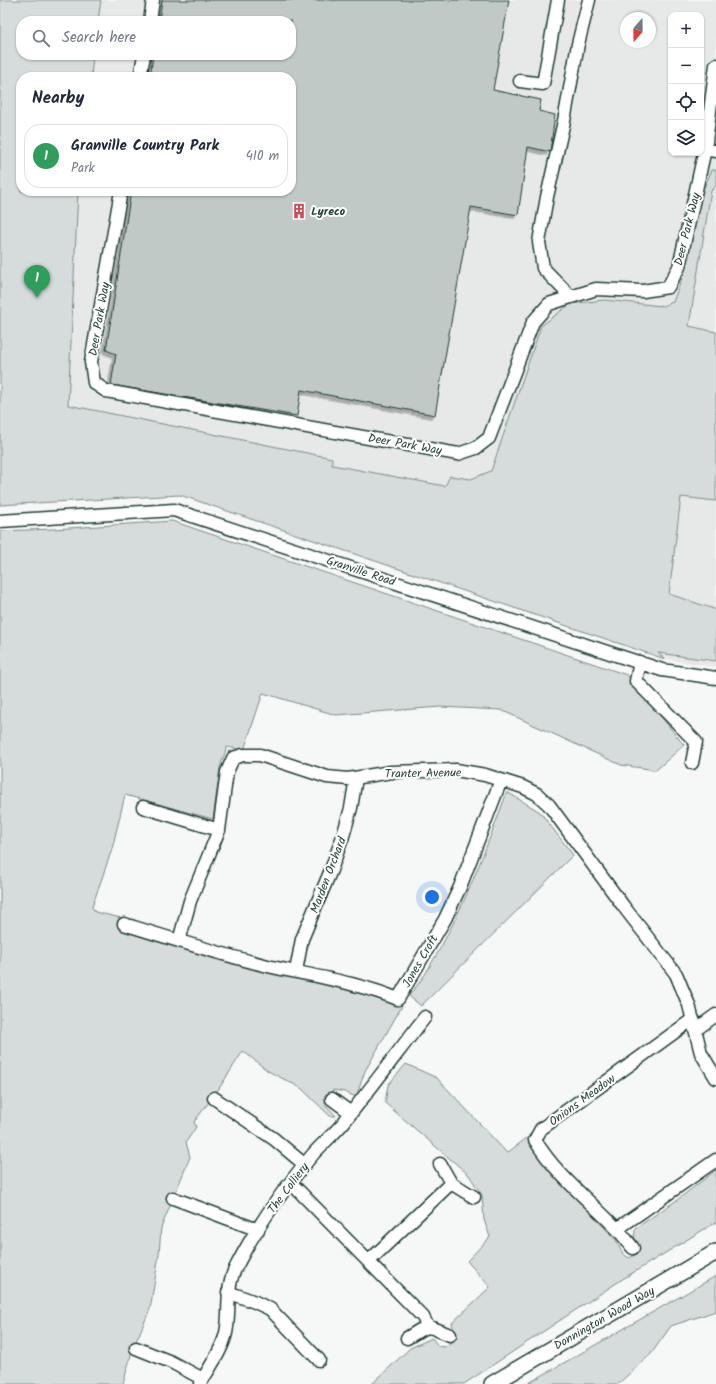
<!DOCTYPE html>
<meta charset="utf-8">
<style>
body{margin:0;font-family:Kalam,sans-serif;background:#f6f6f7;color:#1f2937}
.controls{position:absolute;right:12px;top:12px;display:grid;overflow:hidden;border-radius:8px;box-shadow:0 1px 3px #0004}
.controls button{width:36px;height:36px;display:grid;place-items:center;padding:0;border:0;border-bottom:1px solid #e0e1e3;background:#fff;color:#1f2937;font:20px sans-serif}
.compass{position:absolute;left:620px;top:12px;width:36px;height:36px;border-radius:50%;background:#fff;box-shadow:0 1px 3px #0004;rotate:200deg}
.you{position:absolute;left:432px;top:897px;width:14px;height:14px;margin:-10px;border:3px solid #fff;border-radius:50%;background:#1a73e8;box-shadow:0 0 0 6px #1a73e833}
.badge{display:grid;place-items:center;width:26px;height:26px;border-radius:50%;background:#1a73e8;color:#fff;font-size:13px;font-weight:700}
.pin{position:absolute;translate:-50% -33px;filter:drop-shadow(0 1px 2px #0008)}
.pin::after{content:'';position:absolute;top:21px;width:14px;height:12px;background:inherit;clip-path:polygon(0 0,100% 0,50% 100%)}
.list{margin:0;padding:0;list-style:none}
h2{display:flex;justify-content:space-between;align-items:center;height:52px;margin:0;padding:0 16px;font-size:17px}
h2 small{font-size:13px;font-weight:400;color:#747a83}
.list li{display:grid;grid-template-columns:26px 1fr auto;gap:12px;align-items:center;box-sizing:border-box;height:64px;margin:0 8px 8px;padding:0 8px;border:1px solid #e0e1e3;border-radius:16px}
.list b{display:block;font-size:15px;white-space:nowrap}
.list p{margin:0;font-size:13px;white-space:nowrap;color:#747a83}
.list em{font-size:13px;font-style:normal;color:#747a83}
.icon{flex:none;width:22px;height:22px;fill:none;stroke:currentColor;stroke-width:2;stroke-linecap:round;stroke-linejoin:round}
.map{position:relative;flex:none;width:716px;height:1384px;overflow:hidden}
.search{position:absolute;background:#fff;box-shadow:0 1px 3px #0004;left:16px;top:16px;width:280px;height:44px;display:flex;align-items:center;gap:10px;box-sizing:border-box;padding:0 14px;border-radius:16px;color:#747a83;font-size:15px}
.panel{position:absolute;background:#fff;box-shadow:0 1px 3px #0004;left:16px;top:72px;width:280px;height:124px;border-radius:16px}
.map>svg:first-child{display:block}
.built{fill:#e6e9e8;fill-rule:evenodd}
.green{fill:#d6dcdb;stroke:#7a8c88}
.building{fill:#c0c9c6;stroke:#1f3d34;filter:url(#shadow)}
.lines{fill:none;stroke-linecap:round;stroke-linejoin:round}
.minor-casing{stroke:#1f3d34;stroke-width:15}
.major-casing{stroke:#1f3d34;stroke-width:18}
.minor{stroke:#fff;stroke-width:12}
.major{stroke:#fff;stroke-width:15}
.labels{text-anchor:middle;stroke-width:4;stroke-linejoin:round;paint-order:stroke}
.poi-label{font-size:12px;font-weight:bold;fill:#1f3d34;stroke:#fff;text-anchor:start}
.street-label{font-size:12px;fill:#1f3d34;stroke:#fff}
</style>
<div class="map">
<svg width="716" height="1384" viewBox="0 0 716 1384">
<defs>
<filter id="shadow"><feDropShadow dx="-3.5" dy="3.5" stdDeviation="0" flood-color="#0004"/></filter>
</defs>
<rect width="100%" height="100%" fill="#f6f7f7"/>
<filter id="ink" filterUnits="userSpaceOnUse"><feTurbulence type="fractalNoise" baseFrequency=".025" numOctaves="2"/><feDisplacementMap in="SourceGraphic" scale="8" xChannelSelector="R" yChannelSelector="G"/><feConvolveMatrix kernelMatrix="1 2 1 2 8 2 1 2 1" color-interpolation-filters="sRGB"/></filter>
<g filter="url(#ink)">
<path class="built" d="M101 0H716V667L665 659 528 531 491 471 471 479 450 476 445 486 331 465 332 458 68 405 78 191H291V77H91L93 55H291V21H98ZM671 15H701V153H671ZM626 18H650V42H626Z"/>
<path class="green" d="M0 0H101L98 21H21V55H93L91 77H21V191H78L68 405 332 458V465L445 486 450 476 471 479 491 471 541 326 570 304 604 300 662 306 673 302 681 281 703 189 712 170H716V186L711 191 689 326 716 332V501L681 497 669 594 714 609 716 613V661L658 653 665 659 180 495 0 505Z
M172 521 627 675 684 745 656 770 621 765 501 710 440 707 336 715 263 693 244 750 227 747 220 767 213 819 125 795 112 849 92 907 95 912 126 919 122 930 228 962 293 977 357 989 402 1006 365 1071 356 1097 345 1092 333 1090 325 1095V1104L336 1116H330L301 1088 268 1071 243 1051 218 1090 194 1122 196 1127 186 1142 190 1157 161 1228 159 1255 150 1309 132 1351 123 1384H0V531L54 529Z
M507 792 540 812 573 855 421 1006 409 996C416 987 424 977 430 966 463 911 485 851 507 792Z
M406 1064 437 1078 507 1153 528 1137 549 1168 616 1240 623 1254 629 1258 637 1254 639 1248C635 1241 633 1236 636 1228L677 1200 716 1170V1222L621 1280 464 1384H372L410 1348 432 1338 438 1346 444 1347 453 1341 455 1333 452 1323 490 1287 467 1261 490 1237 484 1220 482 1195 469 1175 385 1103 388 1085Z
M716 1276V1311L671 1326 651 1354 618 1384H527Z"/>
<path class="building" d="M162 0H509L493 90 541 100 539 111 555 115 550 152 528 147 518 215 471 207 435 415 301 390 297 416 111 385 116 354 106 350 131 191H291V77H150L153 55H291V21H159Z"/>
<g class="lines">
<g class="minor-casing">
<path id="minor" d="M150 21 153 0
M140 77 144 55
M520 81 543 84 558 0
M705 149 716 65
M121 191 91 362 94 383 106 391 458 454 476 448 489 438 533 322 549 304 596 289 643 291 668 287 679 267 705 149 716 151
M571 297 543 268 539 242 547 197 564 121 578 44 589 0
M0 521 174 510 662 670 716 678
M640 662 636 681 696 742 692 763
M143 807 219 830
M124 924C172 939 219 954 268 966 312 976 356 982 398 999L445 919 460 887 501 780
M179 941 190 901 219 830 227 772 233 758 243 755H260L327 777 348 779 391 772 456 770 485 775 523 787 537 794 549 805 624 907 676 974 689 1005 701 1053 716 1078
M296 971 302 939 331 870 343 836 351 808 356 778
M695 1030 716 1015
M214 1098 274 1139 305 1165
M332 1099 351 1113
M440 1164 451 1183 474 1197
M291 1183 423 1317 428 1327 420 1330 407 1338
M173 1198 258 1230
M617 1229 716 1160
M633 1248C628 1242 623 1235 617 1229 589 1200 556 1175 535 1140L541 1129 693 1019
M369 1261 451 1183
M228 1292 255 1302 270 1309 319 1360
M428 1327 433 1328 450 1335
M136 1348 171 1362 203 1379
M200 1384C209 1368 222 1351 226 1333 231 1310 224 1288 237 1265 257 1226 286 1186 314 1153 324 1142 335 1133 344 1122 371 1088 398 1052 425 1017"/>
</g>
<g class="major-casing">
<path id="major" d="M492 1384 716 1252"/>
</g>
<use href="#minor" class="minor"/>
<use href="#major" class="major"/>
</g>
</g>
<defs>
<g id="building-bare" transform="scale(1.2)"><path d="M-4-6H4V6H1V3H-1V6H-4ZM-2.5-4.3h1.7v1.8h-1.7ZM.8-4.3h1.7v1.8H.8ZM-2.5-1h1.7V.8h-1.7ZM.8-1h1.7V.8H.8Z" fill="#d1495b" stroke="#fff" stroke-width="2.5" paint-order="stroke"/></g>
</defs>
<g fill-rule="evenodd">
<use href="#building-bare" x="299" y="211"/>
</g>
<g class="labels">
<g class="poi-label">
<text x="311" y="215">Lyreco</text>
</g>
<g class="street-label">
<text transform="translate(687 229) rotate(-76)" y="4">Deer Park Way</text>
<text transform="translate(99 319) rotate(-80)" y="4">Deer Park Way</text>
<text transform="translate(405 444) rotate(10)" y="4">Deer Park Way</text>
<text transform="translate(361 571) rotate(18)" y="4">Granville Road</text>
<text transform="translate(423 773) rotate(-1)" y="4">Tranter Avenue</text>
<text transform="translate(328 875) rotate(-69)" y="4">Marden Orchard</text>
<text transform="translate(420 961) rotate(-60)" y="4">Jones Croft</text>
<text transform="translate(582 1100) rotate(-36)" y="4">Onions Meadow</text>
<text transform="translate(288 1188) rotate(-53)" y="4">The Colliery</text>
<text transform="translate(604 1318) rotate(-30)" y="4">Donnington Wood Way</text>
</g>
</g>
</svg>
<div class="controls">
<button>+</button>
<button>−</button>
<button><svg class="icon" aria-label="locate" viewBox="0 0 24 24"><circle cx="12" cy="12" r="6"/><path d="M12 2v4M12 18v4M2 12h4M18 12h4"/></svg></button>
<button><svg class="icon" aria-label="layers" viewBox="0 0 24 24"><path d="M12 4l9 5-9 5-9-5zM3 14l9 5 9-5"/></svg></button>
</div>
<svg class="compass" viewBox="-18 -18 36 36"><path d="M0-13l5 13h-10z" fill="#e53935"/><path d="M0 13l5-13h-10z" fill="#747a83"/></svg>
<div class="you"></div>
<div class="pin badge" style="left:37px;top:298px;background:#2e9e5b">1</div>
<div class="search"><svg class="icon" aria-label="search" viewBox="0 0 24 24"><circle cx="10" cy="10" r="6"/><path d="M15 15l6 6"/></svg>Search here</div>
<section class="panel">
<h2>Nearby<small></small></h2>
<ul class="list">
<li><span class="badge" style="background:#2e9e5b">1</span><div><b>Granville Country Park</b><p>Park</p></div><em>410 m</em></li>
</ul>
</section>
</div>
